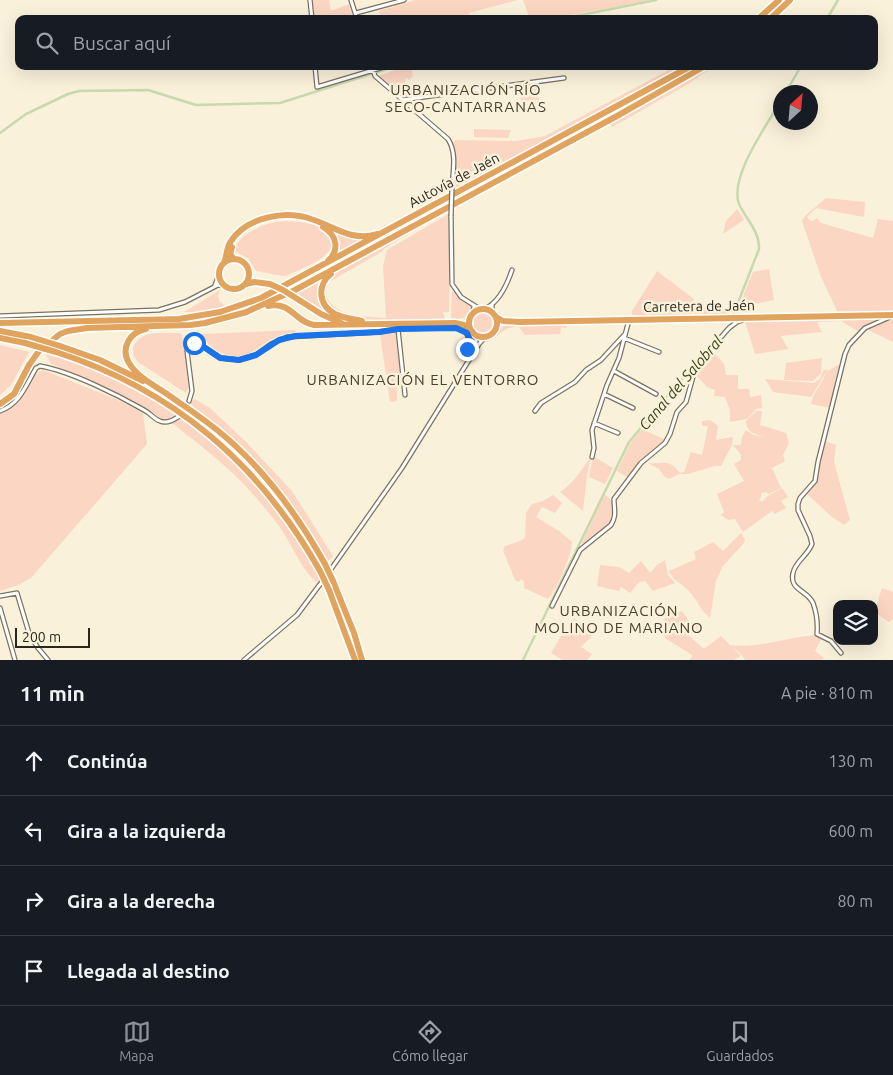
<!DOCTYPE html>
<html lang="es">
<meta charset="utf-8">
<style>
body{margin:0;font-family:Ubuntu,sans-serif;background:#20242c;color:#f1f3f6}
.controls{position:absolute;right:15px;bottom:15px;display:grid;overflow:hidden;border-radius:10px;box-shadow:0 5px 20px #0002}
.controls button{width:45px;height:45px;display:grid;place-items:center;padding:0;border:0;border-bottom:1px solid #363941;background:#171b24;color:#f1f3f6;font:25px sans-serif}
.compass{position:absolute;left:773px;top:85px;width:45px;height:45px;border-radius:50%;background:#171b24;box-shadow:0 5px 20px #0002;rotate:26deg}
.scale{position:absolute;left:15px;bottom:12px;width:75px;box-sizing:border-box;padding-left:5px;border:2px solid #29261e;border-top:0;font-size:14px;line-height:18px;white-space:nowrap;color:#29261e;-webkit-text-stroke:4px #faf1db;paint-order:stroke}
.stop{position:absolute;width:15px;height:15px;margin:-11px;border:4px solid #1a73e8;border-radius:50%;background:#fff}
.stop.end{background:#1a73e8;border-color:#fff;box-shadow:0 1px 5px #0008}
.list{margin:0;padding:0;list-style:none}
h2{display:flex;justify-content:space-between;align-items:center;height:65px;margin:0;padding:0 20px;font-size:21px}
h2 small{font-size:16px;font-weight:400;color:#9ea1a6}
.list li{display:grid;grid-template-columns:32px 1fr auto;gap:15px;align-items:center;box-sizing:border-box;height:70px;padding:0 20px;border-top:1px solid #363941}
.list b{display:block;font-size:19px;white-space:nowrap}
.list em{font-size:16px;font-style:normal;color:#9ea1a6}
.icon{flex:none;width:28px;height:28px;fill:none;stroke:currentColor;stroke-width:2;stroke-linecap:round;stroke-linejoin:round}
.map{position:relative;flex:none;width:893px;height:660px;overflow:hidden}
.search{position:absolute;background:#171b24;box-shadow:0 5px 20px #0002;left:15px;right:15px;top:15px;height:55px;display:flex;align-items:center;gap:12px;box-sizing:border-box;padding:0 18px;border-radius:10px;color:#9ea1a6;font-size:19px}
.sheet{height:345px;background:#171b24}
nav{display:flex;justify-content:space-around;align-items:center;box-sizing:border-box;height:70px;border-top:1px solid #363941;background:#171b24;font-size:14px;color:#9ea1a6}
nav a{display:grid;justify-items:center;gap:2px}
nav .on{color:#8c9099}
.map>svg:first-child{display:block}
.green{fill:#fbd6c2}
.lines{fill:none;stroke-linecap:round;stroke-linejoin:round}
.canal{stroke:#c8d9ac;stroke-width:2.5}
.minor-casing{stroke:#7b7361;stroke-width:5.5}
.highway-casing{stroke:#fff;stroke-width:9}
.minor{stroke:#fff;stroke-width:3}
.highway{stroke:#e0a45e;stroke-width:6}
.minor-bridge-casing{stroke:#7b7361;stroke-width:5.5;stroke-linecap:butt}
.highway-bridge-casing{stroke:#fff;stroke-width:9;stroke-linecap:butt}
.minor-bridge{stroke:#fff;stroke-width:3}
.highway-bridge{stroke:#e0a45e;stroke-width:6}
.route{stroke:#1a73e8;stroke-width:6}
.labels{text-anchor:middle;stroke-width:5;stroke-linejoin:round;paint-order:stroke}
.street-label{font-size:14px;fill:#29261e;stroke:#faf1db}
.neighbourhood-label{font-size:15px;letter-spacing:1px;fill:#48412f;stroke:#faf1db}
.water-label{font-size:15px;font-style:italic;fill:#344211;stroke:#faf1db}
</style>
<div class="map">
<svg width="893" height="660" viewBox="0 0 893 660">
<rect width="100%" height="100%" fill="#faf1db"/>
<path class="green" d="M313 0H329L331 11 349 4 354 19H314Z
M415 0H518L469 13 470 19H381L379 11Z
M523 0H651L550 19H530Z
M406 66H411L413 76 409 80 407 78 405 80 406 82 396 92 379 76Z
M676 66H685L455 192V152L453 144 455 140 516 141 545 136Z
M694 66H702L454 202V197Z
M708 66H714L690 83 612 127 610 124 687 80Z
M537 83 539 100 521 101 519 86Z
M474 129 511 130 508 138 474 137Z
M826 198 865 202 864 217 816 208 807 217 809 220 813 221 817 218 821 223 873 238 878 219 893 221V312L839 313 837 311 821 277 802 221 805 216Z
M449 200V205L290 291 285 289Z
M737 209 744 220 723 234 726 221Z
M449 210 385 248 383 251 329 282 325 293C333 318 364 316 386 318L383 266 387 250 450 213 449 312H443L445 319C417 320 346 327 327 304 324 300 324 295 323 290L332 275Z
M283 221C298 221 330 223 331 243 331 247 331 250 327 253 317 264 299 269 286 276 278 276 265 272 256 271L249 259 234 251C239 232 265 223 283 221Z
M336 234 358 240 366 238 336 254 340 244Z
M769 269 774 300 741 307 739 316H735L753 272Z
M657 271 694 299 692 308H694L692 316H637L632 315V311Z
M322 279C313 299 320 308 338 318L323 311 296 294Z
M220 290 218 295 219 301 226 307 199 313 184 312Z
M452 291 472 306V311L464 318 451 320Z
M696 309H730L727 315H694Z
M471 323a12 12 0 1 1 24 0a12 12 0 1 1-24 0Z
M875 318 878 321 859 332 841 321 817 322 822 332 781 336 788 349 755 354 745 321Z
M890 318H893V342L868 330V328Z
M563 324 567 326 566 328 561 327 560 334 525 335 519 327C504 325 497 339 484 343L499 328 506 325Z
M295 330 296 332C288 333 281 334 274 338 264 342 257 351 247 354 228 361 210 349 201 334Z
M397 332 402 384H397V401L390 402 380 334Z
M180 333 182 335 189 387 186 393 138 362 134 356 133 348C141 329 161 334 180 333Z
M0 345 29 352 11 385 0 395Z
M712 350 724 364 726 375H738V389H749L750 397 761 395 762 408 756 409 747 419 730 422V410L725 397 714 396 715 390 707 387 696 375 693 377 696 367Z
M46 354C165 388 264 471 321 580L317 582C302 572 291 542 279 526 250 487 225 464 187 435 180 430 176 425 169 421 158 421 155 413 146 408 116 391 83 378 51 364Z
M822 358 821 373 813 381 784 380 786 363Z
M840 364 842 365 831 408 811 404C813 392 823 384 826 372Z
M828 369 811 397 773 392 765 379 814 383 820 379 823 371Z
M43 370 118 400 143 413 147 444 31 578 18 585 0 591V414C9 411 17 406 22 398 29 389 31 374 43 370Z
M195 399 210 408 245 441 292 491 333 556 327 562 309 532 248 455 222 430 189 403Z
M756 411H762L760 425 786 433 789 443 783 455 785 461 772 468 781 488 768 494 766 492 761 493V497L759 500 762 502 769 495 782 488 788 497 781 501 786 508 775 514 772 511 743 532 735 519 728 520 721 515 724 512 717 494 744 481 734 464 741 460V455L733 445H741L742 437 746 430 753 435 764 437C755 433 747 434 746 421Z
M710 420 718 426 716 440 733 437 732 445 721 466H715L688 474H679L669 479 665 477 659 469 648 463C663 465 668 457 680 473L684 472 691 452 702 455 708 426H702V421Z
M642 429 666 440 659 448 647 455 628 478 617 471 631 442Z
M824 441 836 445 834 462 850 520 844 525 832 517 806 493 817 479Z
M593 456 613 468 605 484 589 477Z
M591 457 587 475 583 511 560 492C574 483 581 470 591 457Z
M605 494 613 503 615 515 610 524 589 541 581 544Z
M553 495 562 503 555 513 542 507 536 517 559 531 572 542C572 555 557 589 548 599L524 588V582L521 579 519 582 515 580 503 550 505 546 520 541 525 538 526 513 532 504 543 501Z
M741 533 745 540 744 543 722 567 716 581 710 618C700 610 697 599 688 590 681 583 672 580 669 571L696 559 694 552 713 542 723 551Z
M665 560 668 575 675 583 653 591 645 581 639 582 630 593 621 587 619 591 597 586 600 565 619 567 629 573 641 561 650 573 657 565Z
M882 588 893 592V619L889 622 874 612Z
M682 611 689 621 699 627 688 635 704 649 721 636 741 656 734 660H689L692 657V655L665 638 662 630 664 619Z
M574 618 582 623 592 636 581 647 592 654 587 660H563L551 653 561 636 574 622Z
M816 635 822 637 815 651 824 658 822 660H745L742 655 730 645C756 649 788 637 816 635Z"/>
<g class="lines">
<path class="canal" d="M561 19 656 0
M827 19 838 0
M786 92 801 66
M0 133 26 114 68 94 79 91 148 90 196 105 280 103 396 66
M523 660 629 442 707 349 733 322 734 313 759 249C760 232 746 219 739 204 729 177 767 125 780 102"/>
<g class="minor-casing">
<path id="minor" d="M310 0 312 19
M351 0 357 19
M356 13 404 0
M315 66 317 87 387 66
M372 66 375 76 448 139C457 153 453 171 452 187
M402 100 564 78
M451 216 452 284 461 297 480 309
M215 285 219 275
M484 309C499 303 507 285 512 270
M492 312V304
M473 313 474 306
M0 316 159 310 185 302 218 285 225 286
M398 329 405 395
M473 333 476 339V346
M624 338 659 352
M614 371 656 394
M604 394 633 408
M189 401 192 391 187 351 188 346 194 343H198L221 358 239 360 256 355 271 344 287 337 379 332 398 329 456 327C469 330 469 338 469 350L473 354
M0 411C20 404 26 385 36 368L40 366C70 371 118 395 144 410 150 413 154 419 160 421 166 424 172 421 178 417
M535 411 541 403 575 382 586 370 601 360 625 334
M594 423 618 433
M592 457 594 448 592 430 607 385 619 358 629 320
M329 572 402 468 479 344 486 336
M0 596 17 593 29 633 38 648 48 660
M552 606 580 550 611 525C617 515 614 510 614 499L641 463 665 443 670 434 677 412 686 402 696 366 729 328 737 322 743 320
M0 608 15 660
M841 653 831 641 817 634C818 623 817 614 813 603 807 590 789 590 793 573 795 562 808 555 812 544L810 536 798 510V504L800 498 815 481 818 462 845 354 849 345 865 328 890 317
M244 660 297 615 324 579"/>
</g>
<g class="highway-casing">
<path id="highway" d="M758 19 779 0
M770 19 790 0
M323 227C337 235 340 250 328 261
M232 247 230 254 234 259
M219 274a15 15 0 1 1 30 0a15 15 0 1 1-30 0Z
M224 263C227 256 226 248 231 241 247 217 285 210 311 219 334 226 351 242 377 234
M331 274C317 285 318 305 335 314 343 318 353 319 362 321
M246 284 254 282 270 284
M299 300 321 314 341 323
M268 306C291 301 295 322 314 325L455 323 464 325 472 331
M469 323a14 14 0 1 1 28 0a14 14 0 1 1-28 0Z
M244 313 295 290 617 116 705 66
M496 317 503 321 520 322 893 315
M0 323 179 319 220 312 261 298 691 66
M146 329C130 332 120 348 129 363 137 377 155 386 167 394 184 406 201 417 217 430 262 466 297 514 325 564
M0 331 31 337
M0 338 25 343
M60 346 100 360 143 381
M56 352C174 390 259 463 320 571
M0 404 14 394 29 365 39 351 60 334 68 331 87 328 190 325 205 323 247 312
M333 581 354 633 362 660
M329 590 355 660"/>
</g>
<use href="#minor" class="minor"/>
<use href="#highway" class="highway"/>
<g class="minor-bridge-casing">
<path id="minor-bridge" d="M451 216 452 187"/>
</g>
<g class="highway-bridge-casing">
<path id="highway-bridge" d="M270 284 283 290 299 300
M31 337 60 346
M25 343 56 352
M325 564 333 581
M320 571 329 590"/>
</g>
<use href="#minor-bridge" class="minor-bridge"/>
<use href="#highway-bridge" class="highway-bridge"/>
</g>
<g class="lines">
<path class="route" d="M194 343H198L220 358 239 360 256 355 279 340 295 336 379 332 398 329 456 328 467 333 470 340 467 349"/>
</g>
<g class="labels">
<g class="street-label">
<text transform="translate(454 180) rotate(-28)" y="5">Autovía de Jaén</text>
<text transform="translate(699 306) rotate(-1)" y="5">Carretera de Jaén</text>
</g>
<g class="neighbourhood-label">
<text x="466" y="95">URBANIZACIÓN RÍO<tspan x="466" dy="17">SECO-CANTARRANAS</tspan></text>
<text x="423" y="385">URBANIZACIÓN EL VENTORRO</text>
<text x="619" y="616">URBANIZACIÓN<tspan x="619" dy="17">MOLINO DE MARIANO</tspan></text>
</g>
<g class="water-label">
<text transform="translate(681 383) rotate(-49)" y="5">Canal del Salobral</text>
</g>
</g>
</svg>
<div class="controls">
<button><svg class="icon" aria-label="layers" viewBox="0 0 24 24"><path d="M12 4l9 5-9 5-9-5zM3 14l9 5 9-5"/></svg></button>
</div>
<svg class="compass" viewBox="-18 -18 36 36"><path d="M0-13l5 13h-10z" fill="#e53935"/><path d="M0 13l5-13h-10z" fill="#9ea1a6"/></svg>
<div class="scale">200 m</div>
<div class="stop" style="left:194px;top:343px"></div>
<div class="stop end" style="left:467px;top:349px"></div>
<div class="search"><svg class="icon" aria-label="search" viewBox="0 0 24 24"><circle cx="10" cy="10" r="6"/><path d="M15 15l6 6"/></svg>Buscar aquí</div>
</div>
<section class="sheet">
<h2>11 min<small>A pie · 810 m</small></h2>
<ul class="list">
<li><svg class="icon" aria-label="ahead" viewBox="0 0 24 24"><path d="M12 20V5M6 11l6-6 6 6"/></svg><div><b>Continúa</b></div><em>130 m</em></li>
<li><svg class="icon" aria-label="left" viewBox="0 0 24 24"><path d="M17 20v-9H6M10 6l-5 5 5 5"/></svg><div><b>Gira a la izquierda</b></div><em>600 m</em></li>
<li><svg class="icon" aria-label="right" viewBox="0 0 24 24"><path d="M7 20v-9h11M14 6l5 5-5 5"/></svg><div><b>Gira a la derecha</b></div><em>80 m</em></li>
<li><svg class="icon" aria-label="arrive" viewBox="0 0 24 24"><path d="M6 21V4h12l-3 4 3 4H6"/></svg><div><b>Llegada al destino</b></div></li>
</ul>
</section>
<nav>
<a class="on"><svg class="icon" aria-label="map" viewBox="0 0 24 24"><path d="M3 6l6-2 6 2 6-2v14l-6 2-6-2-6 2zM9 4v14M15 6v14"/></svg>Mapa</a>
<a><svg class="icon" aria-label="directions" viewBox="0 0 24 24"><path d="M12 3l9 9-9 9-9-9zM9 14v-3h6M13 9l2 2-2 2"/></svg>Cómo llegar</a>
<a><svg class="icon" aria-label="saved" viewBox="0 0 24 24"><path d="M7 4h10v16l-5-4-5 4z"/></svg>Guardados</a>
</nav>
